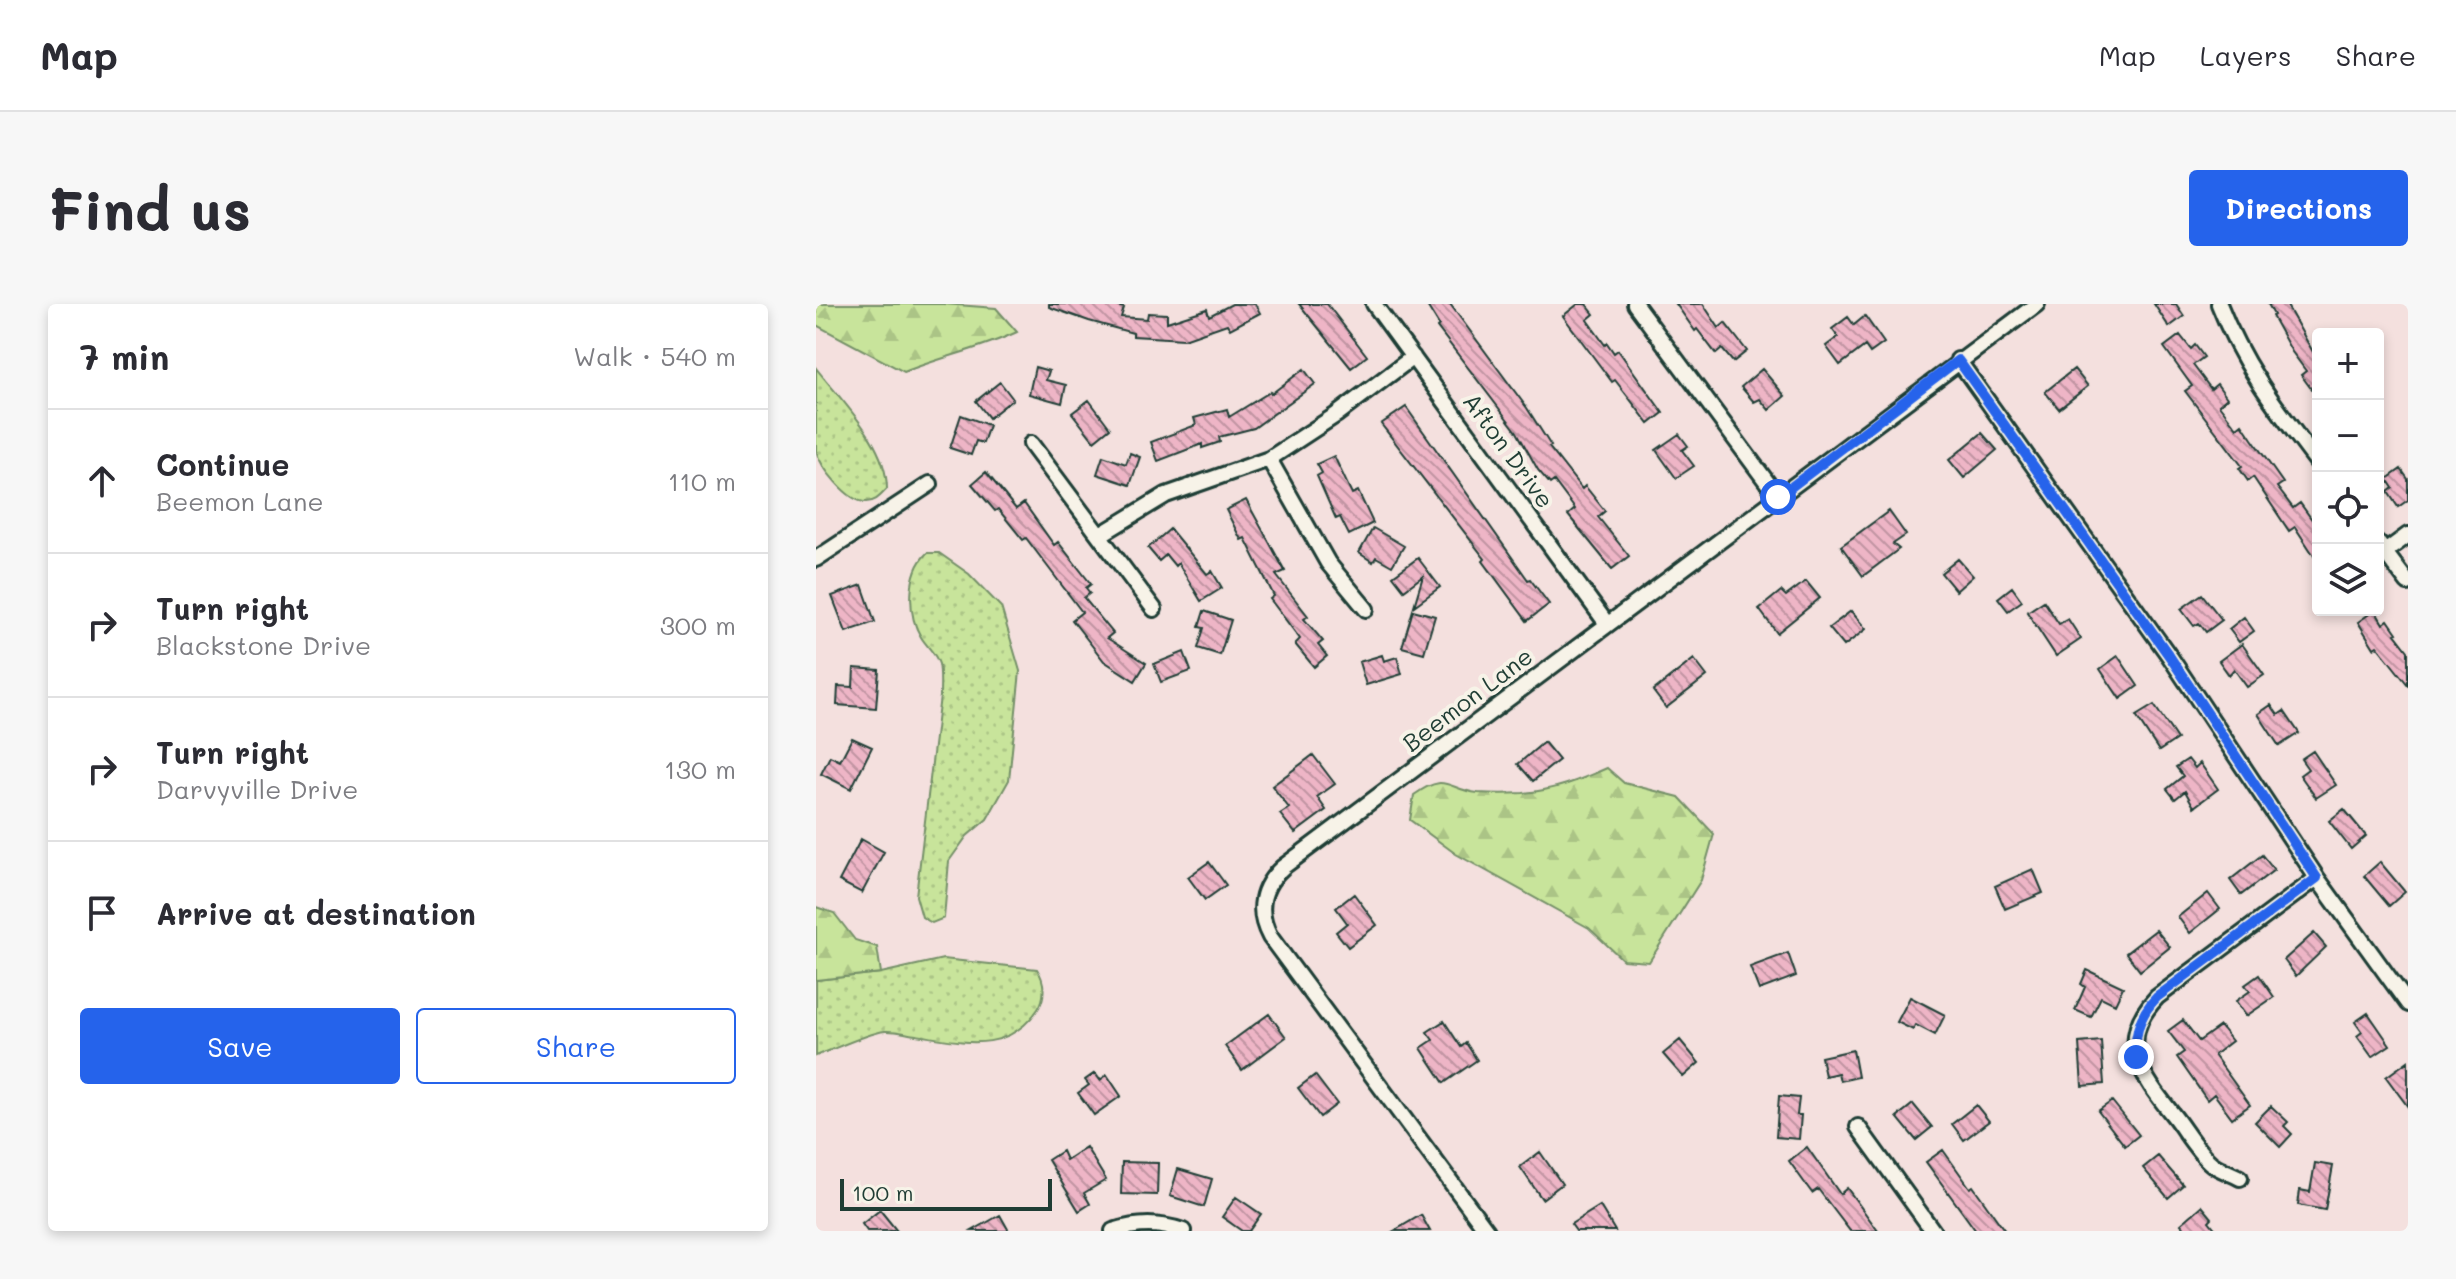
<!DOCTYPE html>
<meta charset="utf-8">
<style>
body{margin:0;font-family:Mali,sans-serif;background:#f7f7f7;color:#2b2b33}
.controls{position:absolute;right:24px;top:24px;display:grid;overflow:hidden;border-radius:8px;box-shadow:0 4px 12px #0003}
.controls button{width:72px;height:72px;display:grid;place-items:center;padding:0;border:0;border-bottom:2px solid #e1e1e2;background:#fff;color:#2b2b33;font:40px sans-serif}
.scale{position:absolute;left:24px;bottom:20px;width:212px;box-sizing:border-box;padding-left:8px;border:4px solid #1f3d34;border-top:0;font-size:22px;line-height:28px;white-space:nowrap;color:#1f3d34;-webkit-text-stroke:6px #f7f3e8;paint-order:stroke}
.stop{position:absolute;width:24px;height:24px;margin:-18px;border:6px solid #2563eb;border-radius:50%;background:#fff}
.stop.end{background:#2563eb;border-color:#fff;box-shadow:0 2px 8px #0008}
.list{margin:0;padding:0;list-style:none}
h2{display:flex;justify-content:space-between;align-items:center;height:104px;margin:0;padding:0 32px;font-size:34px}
h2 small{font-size:26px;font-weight:400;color:#7c7c81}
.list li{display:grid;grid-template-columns:52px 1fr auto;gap:24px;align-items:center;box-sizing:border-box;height:144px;padding:0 32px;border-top:2px solid #e1e1e2}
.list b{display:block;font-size:30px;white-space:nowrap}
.list p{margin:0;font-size:26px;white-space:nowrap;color:#7c7c81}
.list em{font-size:26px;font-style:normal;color:#7c7c81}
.actions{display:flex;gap:16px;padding:24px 32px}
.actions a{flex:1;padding:18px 0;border:2px solid #2563eb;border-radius:8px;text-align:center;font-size:28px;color:#2563eb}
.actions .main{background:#2563eb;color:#fff}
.icon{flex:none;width:44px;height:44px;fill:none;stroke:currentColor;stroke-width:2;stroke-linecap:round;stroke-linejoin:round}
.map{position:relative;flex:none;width:1592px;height:927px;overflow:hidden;border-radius:8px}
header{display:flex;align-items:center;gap:48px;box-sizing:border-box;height:112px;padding:0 40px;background:#fff;border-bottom:2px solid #e1e1e2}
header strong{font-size:38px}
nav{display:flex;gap:44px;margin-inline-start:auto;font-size:28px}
.intro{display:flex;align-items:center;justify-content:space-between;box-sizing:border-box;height:192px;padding:0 48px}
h1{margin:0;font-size:56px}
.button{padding:20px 36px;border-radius:8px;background:#2563eb;color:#fff;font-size:28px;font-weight:700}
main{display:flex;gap:48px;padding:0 48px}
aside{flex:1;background:#fff;border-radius:8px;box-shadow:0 4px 12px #0003}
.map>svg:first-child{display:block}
.grass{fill:url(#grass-dots);stroke:#749068;stroke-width:2}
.forest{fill:url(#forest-firs);stroke:#749068;stroke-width:2}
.building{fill:url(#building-back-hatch);stroke:#1f3d34;stroke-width:2}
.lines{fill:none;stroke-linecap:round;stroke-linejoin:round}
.street-casing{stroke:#1f3d34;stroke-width:20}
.street{stroke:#f7f3e8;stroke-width:14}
.route{stroke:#2563eb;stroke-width:10}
.labels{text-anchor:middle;stroke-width:8;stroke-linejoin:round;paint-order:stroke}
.street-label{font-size:24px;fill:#1f3d34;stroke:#f7f3e8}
</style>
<header>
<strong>Map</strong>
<nav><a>Map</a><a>Layers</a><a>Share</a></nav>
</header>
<div class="intro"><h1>Find us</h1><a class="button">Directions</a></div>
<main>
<aside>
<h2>7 min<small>Walk · 540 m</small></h2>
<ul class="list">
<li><svg class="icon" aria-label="ahead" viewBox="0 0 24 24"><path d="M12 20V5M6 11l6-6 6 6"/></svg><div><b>Continue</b><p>Beemon Lane</p></div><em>110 m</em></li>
<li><svg class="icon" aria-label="right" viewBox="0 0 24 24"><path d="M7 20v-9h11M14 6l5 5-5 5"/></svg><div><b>Turn right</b><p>Blackstone Drive</p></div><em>300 m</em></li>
<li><svg class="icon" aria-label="right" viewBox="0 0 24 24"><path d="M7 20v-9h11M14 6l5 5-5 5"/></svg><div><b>Turn right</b><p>Darvyville Drive</p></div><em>130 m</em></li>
<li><svg class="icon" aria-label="arrive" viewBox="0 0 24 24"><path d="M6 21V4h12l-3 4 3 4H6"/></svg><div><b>Arrive at destination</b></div></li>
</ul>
<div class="actions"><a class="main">Save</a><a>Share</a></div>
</aside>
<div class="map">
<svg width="1592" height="927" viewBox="0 0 1592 927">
<defs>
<pattern id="grass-dots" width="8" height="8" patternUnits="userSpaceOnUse" patternTransform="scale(2)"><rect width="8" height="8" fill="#c8e49b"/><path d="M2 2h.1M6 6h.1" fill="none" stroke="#abc486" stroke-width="1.8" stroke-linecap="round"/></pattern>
<pattern id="forest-firs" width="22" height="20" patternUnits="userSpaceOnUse" patternTransform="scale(2)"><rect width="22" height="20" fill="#c8e49b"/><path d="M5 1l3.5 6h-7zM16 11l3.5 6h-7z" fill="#abc486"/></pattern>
<pattern id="building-back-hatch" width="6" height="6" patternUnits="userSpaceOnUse" patternTransform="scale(2)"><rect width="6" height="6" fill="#eeb5c6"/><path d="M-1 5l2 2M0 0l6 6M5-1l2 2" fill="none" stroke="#c094a2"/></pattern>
</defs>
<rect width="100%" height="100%" fill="#f4e0de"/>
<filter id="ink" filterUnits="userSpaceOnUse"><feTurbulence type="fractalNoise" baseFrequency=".0125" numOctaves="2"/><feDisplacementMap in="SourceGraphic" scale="16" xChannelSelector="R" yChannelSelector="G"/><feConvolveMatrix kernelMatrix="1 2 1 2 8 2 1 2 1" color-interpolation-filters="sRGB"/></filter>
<g filter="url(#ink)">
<path class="grass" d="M0 64C26 98 71 140 71 185 64 192 60 198 50 198 32 198 4 163 0 146 0 127 0 85 0 64Z
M111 249H123L153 270 185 303 204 367 193 476 171 515 151 532 133 557 128 614 116 619 106 613 100 592 124 392C124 382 125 369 123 360 119 348 111 343 105 333 91 310 91 268 111 249Z
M127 655 221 665C229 677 230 693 222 705 191 751 148 738 100 731 91 730 79 726 69 727 52 729 18 745 0 752V676L65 669Z"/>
<path class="forest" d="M0 0H128L180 4 201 28C165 45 125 53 88 68L0 21Z
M791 464 808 479 863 493 898 530 885 576 833 658 807 656 773 624 640 550 594 516 598 491C631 467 631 486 662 489 676 490 693 490 707 489 739 486 762 477 791 464Z
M0 603 18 609 39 636 61 643 65 669 0 676Z"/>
<path class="building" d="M233 0H295L308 4 305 13 331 15 332 9 351 10V18L391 5 393 12 416 0H439L444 9 414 25 411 20 368 35 317 32V29L273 17 233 3Z
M483 0H511L551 52 535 64Z
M610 0H634L711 104 735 142 733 143 766 185 769 182 789 207 782 213 813 252 796 265 752 211 759 205 738 177 734 180 722 166 701 128 621 23 623 21Z
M762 0H770L778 10 771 16 789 41 791 39 798 49 802 46 847 109 833 120 799 76 796 78 747 12Z
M860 0H887L903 24 909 19 931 47 917 58 906 45 900 50 881 25 879 27Z
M1338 0H1360L1368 12 1353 23Z
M1452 0H1470L1497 48 1502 44V82L1496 86 1485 71 1490 67 1476 48 1456 12 1458 11Z
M1049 12 1068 39 1054 49 1049 42 1024 61 1010 42 1022 33 1016 25 1032 13 1038 21Z
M1364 31 1375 45 1379 41 1388 53 1377 61 1395 85 1401 80 1411 94 1403 101 1421 124 1426 120 1436 135 1467 179 1461 183 1477 204 1484 199 1502 224V258L1479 223 1473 227 1437 173 1432 177 1423 164 1426 162 1369 87 1376 82 1348 43Z
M219 63 233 67 230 76 250 81 246 99 213 90Z
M488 65 499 80 438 124 403 133 404 138 386 144V140L342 157 335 138 380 121 378 114 411 105 413 113 454 88 455 90Z
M946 65 969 92 953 106 944 95 938 98 925 83Z
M1258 65 1272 82 1243 105 1229 88Z
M184 78 197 95 173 114 160 97Z
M273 96 294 124 278 137 256 109Z
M590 103 712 276 714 275 733 300 711 317 667 257 669 255 565 120Z
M145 111 173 121 167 139 160 137 155 151 134 144Z
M1166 129 1181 146 1148 174 1133 156Z
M863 130 872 142 866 146 878 162 860 174 840 146Z
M314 149 324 153 314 181 281 170 287 152 310 160Z
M518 152 536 190 542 187 557 219 533 231 524 213 520 215 501 172 506 169 501 160Z
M1585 165 1592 175V196L1582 203 1572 188 1577 184 1571 175Z
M170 168 200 205 208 199 238 241 242 238 275 280 270 284 274 289 268 294 297 329 291 334 330 359 319 377 288 357 256 316 266 308 210 234 207 236 182 205 179 207 156 180Z
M430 196 469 267 460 271 492 312 488 315 507 337 502 341 511 352 498 363 479 340 484 335 454 295 458 292 429 234 425 236 410 206Z
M1073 207 1090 231 1077 240 1083 245 1047 272 1025 242Z
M557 224 588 242 576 262 560 253 557 258 543 249Z
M354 225 391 270 396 267 406 284 385 297 362 259 359 262 350 251 343 257 332 244Z
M602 254 624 283 598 302 607 272 588 286 577 272Z
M1142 255 1157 272 1140 287 1125 269Z
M990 277 1004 294 961 329 943 305 965 287 970 292Z
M46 281 59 318 30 328 16 292Z
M1196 283 1206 297 1192 307 1182 294Z
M1386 290 1406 316 1390 328 1383 319 1378 322 1365 305Z
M1228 297 1243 320 1252 315 1265 335 1240 352 1211 308Z
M597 306 619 312 608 349 586 343Z
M1559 306 1567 320 1572 316 1581 329 1579 330 1592 347V381L1561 342 1558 344 1542 318Z
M388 307 415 316 404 351 382 344 388 324 383 323Z
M1035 307 1050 325 1028 342 1013 324Z
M1428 313 1438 327 1423 338 1413 325Z
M1426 340 1448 371 1431 383 1418 365 1413 371 1403 357Z
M368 348 375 367 345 378 338 360Z
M566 351 568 357 581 353 586 370 550 381 543 358Z
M1302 352 1322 382 1304 395 1284 365Z
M878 355 891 372 850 404 837 387Z
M38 364 63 366 60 404 21 401 22 382 37 383Z
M1338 401 1361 435 1343 447 1320 412Z
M1455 401 1462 411 1468 407 1483 429 1463 442 1442 410Z
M36 434 56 443 35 485 5 470 14 452 24 457Z
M728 438 743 456 717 477 702 460Z
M1497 447 1520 481 1500 494 1484 471 1492 465 1485 455Z
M497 451 519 480 501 493 510 506 479 529 464 510 473 504 456 482Z
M1372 455 1379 464 1384 459 1402 485 1378 503 1369 487 1359 495 1351 485 1367 472 1360 463Z
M1528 505 1550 532 1535 545 1513 517Z
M45 535 68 548 46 589 23 577Z
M1446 551 1458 566 1425 591 1414 576Z
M393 558 410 581 389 596 372 573Z
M1564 558 1589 588 1573 602 1548 572Z
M1217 565 1227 589 1189 605 1179 582Z
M1392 589 1404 605 1374 629 1362 613Z
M538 590 561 621 532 643 520 628 531 619 520 604Z
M1340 626 1354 643 1324 667 1310 649Z
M1498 629 1510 643 1480 672 1468 656Z
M972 649 980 672 943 686 934 663Z
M1271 666 1307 683 1299 700 1285 693 1275 713 1259 706 1269 683 1265 680Z
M1443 671 1458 693 1430 712 1420 697 1434 687 1429 681Z
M1094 693 1129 711 1119 731 1100 721 1097 726 1081 718Z
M1552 709 1574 741 1556 753 1541 732 1546 728 1539 718Z
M453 710 470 733 426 766 409 742Z
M1367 716 1383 737 1404 722 1416 737 1398 751 1434 801 1416 814 1398 790 1391 796 1361 753 1368 748 1352 727Z
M628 717 645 743 650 739 661 756 628 779 605 744 617 736 611 728Z
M864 736 883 759 867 773 847 750Z
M1285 737 1288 780 1266 782 1263 739Z
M1037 746 1042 773 1024 777 1022 769 1009 772 1005 753Z
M1592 757V803L1570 773Z
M279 769 284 776 291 771 305 792 278 811 262 789 273 781 269 776Z
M499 771 521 800 504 813 482 784Z
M963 792 983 794 981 811H985L983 835 960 833Z
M1296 797 1323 831 1309 842 1282 807Z
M1097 800 1116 823 1100 836 1081 813Z
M1160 801 1173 817 1148 836 1136 820Z
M1455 802 1472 818 1468 822 1476 830 1464 843 1439 818Z
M270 843 290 876 268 889 274 900 263 907 232 856 246 847 250 856Z
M991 843 1024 890 1031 884 1062 927H1034L1002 885 996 889 973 857Z
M1127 846 1154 884 1157 882 1189 927H1160L1110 858Z
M724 848 746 880 726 895 704 863Z
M1342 852 1367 881 1352 894 1327 864Z
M306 858 342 859 341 891 305 890Z
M1499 859 1517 862 1509 906 1482 901 1484 886 1494 888Z
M362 865 396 875 388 903 354 892Z
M420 893 445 910 433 927H426L406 913Z
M784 902 799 927H760L755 920Z
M1386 902 1396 914 1393 917 1401 927H1371L1365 920Z
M64 906 81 927H51L46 920Z
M184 911 193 927H156Z
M605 911 614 927H578Z"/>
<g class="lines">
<g class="street-casing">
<path id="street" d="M558 0 791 320
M819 0 962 193
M1403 0C1428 64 1461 105 1502 159
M1142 56 1354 353 1501 574 1592 700
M215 140 338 305
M453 155 512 259 550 305
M284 231 350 191 453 155 520 111 597 53
M1562 239 1592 279
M1569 248 1592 231
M0 255 114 180
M1042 823 1117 927
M1424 874C1415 869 1404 866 1396 860 1381 848 1369 826 1357 811 1326 772 1299 737 1341 693L1501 574
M297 927C322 919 343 919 367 927
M671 927 454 633C440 607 445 583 467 563L1221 0"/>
</g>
<use href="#street" class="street"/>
</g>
</g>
<g class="lines" filter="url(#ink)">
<path class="route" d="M962 193 1142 56 1354 353 1501 574 1341 693C1324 710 1318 729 1320 753"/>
</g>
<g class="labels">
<g class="street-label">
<text transform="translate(692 147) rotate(54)" y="8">Afton Drive</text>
<text transform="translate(652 396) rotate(-37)" y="8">Beemon Lane</text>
</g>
</g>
</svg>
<div class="controls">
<button>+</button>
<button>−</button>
<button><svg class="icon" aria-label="locate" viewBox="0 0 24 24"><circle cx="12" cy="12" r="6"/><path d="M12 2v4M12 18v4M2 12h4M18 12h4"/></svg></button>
<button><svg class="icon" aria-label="layers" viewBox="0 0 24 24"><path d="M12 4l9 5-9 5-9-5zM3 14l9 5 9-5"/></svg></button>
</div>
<div class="scale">100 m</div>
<div class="stop" style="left:962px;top:193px"></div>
<div class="stop end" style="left:1320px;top:753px"></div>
</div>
</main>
